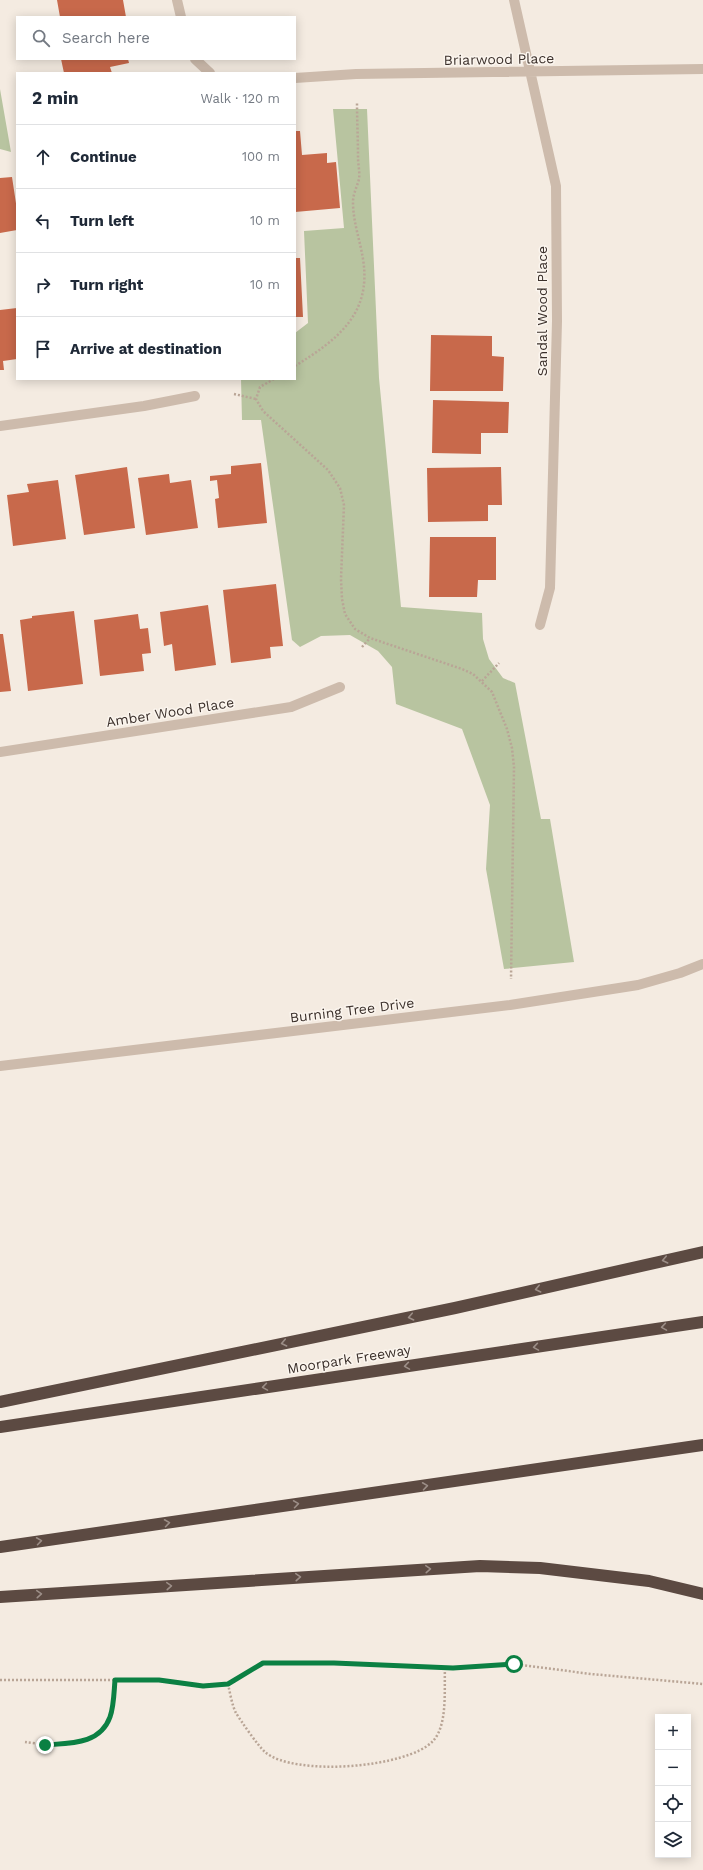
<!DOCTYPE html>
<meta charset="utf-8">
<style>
body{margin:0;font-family:"Work Sans",sans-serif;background:#f2f2f3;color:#1f2937}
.controls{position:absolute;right:12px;bottom:12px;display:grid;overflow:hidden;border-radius:0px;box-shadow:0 2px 10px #0003}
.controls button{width:36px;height:36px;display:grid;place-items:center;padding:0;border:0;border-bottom:1px solid #e0e1e3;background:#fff;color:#1f2937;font:20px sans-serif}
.stop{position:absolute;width:12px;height:12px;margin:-9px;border:3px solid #0b8043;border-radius:50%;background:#fff}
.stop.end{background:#0b8043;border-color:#fff;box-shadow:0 1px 4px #0008}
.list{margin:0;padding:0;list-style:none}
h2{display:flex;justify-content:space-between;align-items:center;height:52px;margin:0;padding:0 16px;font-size:17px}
h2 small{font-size:13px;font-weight:400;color:#747a83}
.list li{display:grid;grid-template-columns:26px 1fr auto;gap:12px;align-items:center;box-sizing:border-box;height:64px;padding:0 16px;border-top:1px solid #e0e1e3}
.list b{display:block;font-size:15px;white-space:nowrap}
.list em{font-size:13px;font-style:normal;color:#747a83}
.icon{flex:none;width:22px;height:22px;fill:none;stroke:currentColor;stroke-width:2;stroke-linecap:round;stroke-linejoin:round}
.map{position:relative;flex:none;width:703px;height:1870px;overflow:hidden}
.search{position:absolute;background:#fff;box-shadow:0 2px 10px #0003;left:16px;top:16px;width:280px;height:44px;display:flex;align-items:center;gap:10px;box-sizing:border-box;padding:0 14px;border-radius:0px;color:#747a83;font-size:15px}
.panel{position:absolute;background:#fff;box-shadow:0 2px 10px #0003;left:16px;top:72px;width:280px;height:308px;border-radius:0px}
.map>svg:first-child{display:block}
.green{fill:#b8c4a0}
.building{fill:#c8694b}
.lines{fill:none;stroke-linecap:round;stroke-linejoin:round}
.path{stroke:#b9a596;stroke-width:2.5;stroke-dasharray:2 2;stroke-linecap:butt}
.street{stroke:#cdbbac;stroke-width:10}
.highway{stroke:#5c4a42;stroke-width:12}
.oneway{stroke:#9c8e87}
.route{stroke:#0b8043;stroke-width:5}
.labels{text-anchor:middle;stroke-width:3;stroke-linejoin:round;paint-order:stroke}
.street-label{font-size:14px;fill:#3b302b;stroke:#fbf5ee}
</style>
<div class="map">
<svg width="703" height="1870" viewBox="0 0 703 1870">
<rect width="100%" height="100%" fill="#f4ebe1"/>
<path class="green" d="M0 89 11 152 0 149Z
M333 109H367L379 378 401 607 482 613 483 639 489 659 503 678 515 683 541 819H550L574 962 504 969 486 869 490 805 462 729 396 704 392 667 378 651 350 635 321 636 300 647 292 640 261 420H242L241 379H295V333L308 323 304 231 344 228Z"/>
<path class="building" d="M57 0H123L126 17H60Z
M61 59H128L129 63 110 67 112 73H64Z
M295 131H300L302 155 327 153V163L336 162 340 208 295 212Z
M12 177 17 210V230L0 233V178Z
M295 258H300L303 317H295Z
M17 308V359L3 361 4 370H0V310Z
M431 335 492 336V356L504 357 503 391H430Z
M433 400 509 402 508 433H481V454L432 453Z
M261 463 267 523 218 528 215 499 219 498 217 480 210 481V476L231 474V466Z
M127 467 135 528 84 535 75 475Z
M501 467 502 505H488V521L428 522 427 468Z
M169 474 170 483 191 480 198 528 146 535 138 478Z
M58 480 66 539 13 546 7 495 29 492 27 484Z
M430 537H496V580H478L477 597H429Z
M276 584 283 646 270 647 271 658 231 663 223 590Z
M208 605 216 665 175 671 172 644 164 646 160 612Z
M74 611 83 684 28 691 20 620 32 618V616Z
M138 614 140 629 148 628 151 653 142 654 144 671 100 676 94 620Z
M0 634H3L11 691 0 692Z"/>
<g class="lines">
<path class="path" d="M295 366C337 340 372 314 363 259 360 240 353 222 353 202 353 194 357 187 359 179 360 172 358 164 358 157 358 139 357 121 357 102
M274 379 260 387 256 399 263 411 328 470 340 488 344 505 341 579 342 599 345 614 355 629 370 638 462 669 473 674 492 692 507 729 512 748 514 767 511 979
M234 394 256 399
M362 647 370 638
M482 681 499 663
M0 1680H159L203 1687 228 1684 263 1663H334L453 1668 514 1664 591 1674 703 1684
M228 1684C230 1693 232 1705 236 1713 241 1721 258 1746 265 1752 294 1777 408 1768 433 1741 448 1725 444 1689 445 1668
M25 1742C51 1746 100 1750 110 1717 114 1705 114 1691 115 1680"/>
<path class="street" d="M177 0 181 17
M514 0 556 186 557 321 550 588 540 625
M195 59 210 73
M295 78 356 74 703 69
M0 426 144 406 195 396
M0 752 291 707 340 687
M0 1066 510 1005 638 985 680 973 703 964"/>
<path class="highway" d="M0 1402 455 1308 703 1252
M0 1427 703 1322
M0 1547 703 1445
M0 1597 480 1566 540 1568 649 1581 703 1594"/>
</g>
<defs><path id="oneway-chevron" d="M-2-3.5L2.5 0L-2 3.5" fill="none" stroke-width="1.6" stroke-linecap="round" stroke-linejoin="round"/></defs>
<g class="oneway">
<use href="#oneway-chevron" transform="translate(665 1260) rotate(167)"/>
<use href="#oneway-chevron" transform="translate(538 1289) rotate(167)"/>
<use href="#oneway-chevron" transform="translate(411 1317) rotate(168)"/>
<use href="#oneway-chevron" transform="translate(664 1327) rotate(171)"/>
<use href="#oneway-chevron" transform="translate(284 1343) rotate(168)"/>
<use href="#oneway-chevron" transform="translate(536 1347) rotate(171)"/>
<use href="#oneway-chevron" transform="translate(407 1366) rotate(171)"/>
<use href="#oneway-chevron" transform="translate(265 1387) rotate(171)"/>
<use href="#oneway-chevron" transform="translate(425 1486) rotate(-8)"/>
<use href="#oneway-chevron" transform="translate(296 1504) rotate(-8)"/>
<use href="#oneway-chevron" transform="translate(167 1523) rotate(-8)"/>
<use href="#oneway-chevron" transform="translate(39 1541) rotate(-8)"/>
<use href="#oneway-chevron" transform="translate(428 1569) rotate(-4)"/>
<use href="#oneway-chevron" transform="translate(298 1577) rotate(-4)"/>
<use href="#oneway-chevron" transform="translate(169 1586) rotate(-4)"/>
<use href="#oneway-chevron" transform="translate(39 1594) rotate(-4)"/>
</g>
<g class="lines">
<path class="route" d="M45 1745C69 1743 100 1745 110 1717 114 1706 114 1691 115 1680H159L203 1686 228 1684 263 1663H334L453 1668 514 1664"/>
</g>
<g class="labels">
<g class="street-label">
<text transform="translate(499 59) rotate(-1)" y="5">Briarwood Place</text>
<text transform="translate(542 311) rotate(-90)" y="5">Sandal Wood Place</text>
<text transform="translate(170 712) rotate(-9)" y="5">Amber Wood Place</text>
<text transform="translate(352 1010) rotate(-7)" y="5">Burning Tree Drive</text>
<text transform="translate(349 1359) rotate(-9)" y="5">Moorpark Freeway</text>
</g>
</g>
</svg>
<div class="controls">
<button>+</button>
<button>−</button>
<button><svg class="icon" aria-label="locate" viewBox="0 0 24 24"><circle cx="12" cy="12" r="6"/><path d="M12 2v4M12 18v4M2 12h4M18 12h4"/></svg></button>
<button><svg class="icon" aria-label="layers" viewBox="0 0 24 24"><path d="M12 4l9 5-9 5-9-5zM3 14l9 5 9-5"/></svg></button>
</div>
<div class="stop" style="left:514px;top:1664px"></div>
<div class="stop end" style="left:45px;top:1745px"></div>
<div class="search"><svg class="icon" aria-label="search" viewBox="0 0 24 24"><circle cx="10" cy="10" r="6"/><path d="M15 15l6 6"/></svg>Search here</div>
<section class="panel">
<h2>2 min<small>Walk · 120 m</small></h2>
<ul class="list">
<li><svg class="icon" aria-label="ahead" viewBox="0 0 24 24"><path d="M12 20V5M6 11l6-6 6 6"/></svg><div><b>Continue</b></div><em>100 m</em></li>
<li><svg class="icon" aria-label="left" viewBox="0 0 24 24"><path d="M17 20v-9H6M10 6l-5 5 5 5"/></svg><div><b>Turn left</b></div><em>10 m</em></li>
<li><svg class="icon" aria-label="right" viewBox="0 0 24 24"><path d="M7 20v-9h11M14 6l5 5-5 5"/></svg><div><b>Turn right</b></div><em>10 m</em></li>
<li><svg class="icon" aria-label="arrive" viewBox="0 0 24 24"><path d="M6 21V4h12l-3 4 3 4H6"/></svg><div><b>Arrive at destination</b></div></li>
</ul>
</section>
</div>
